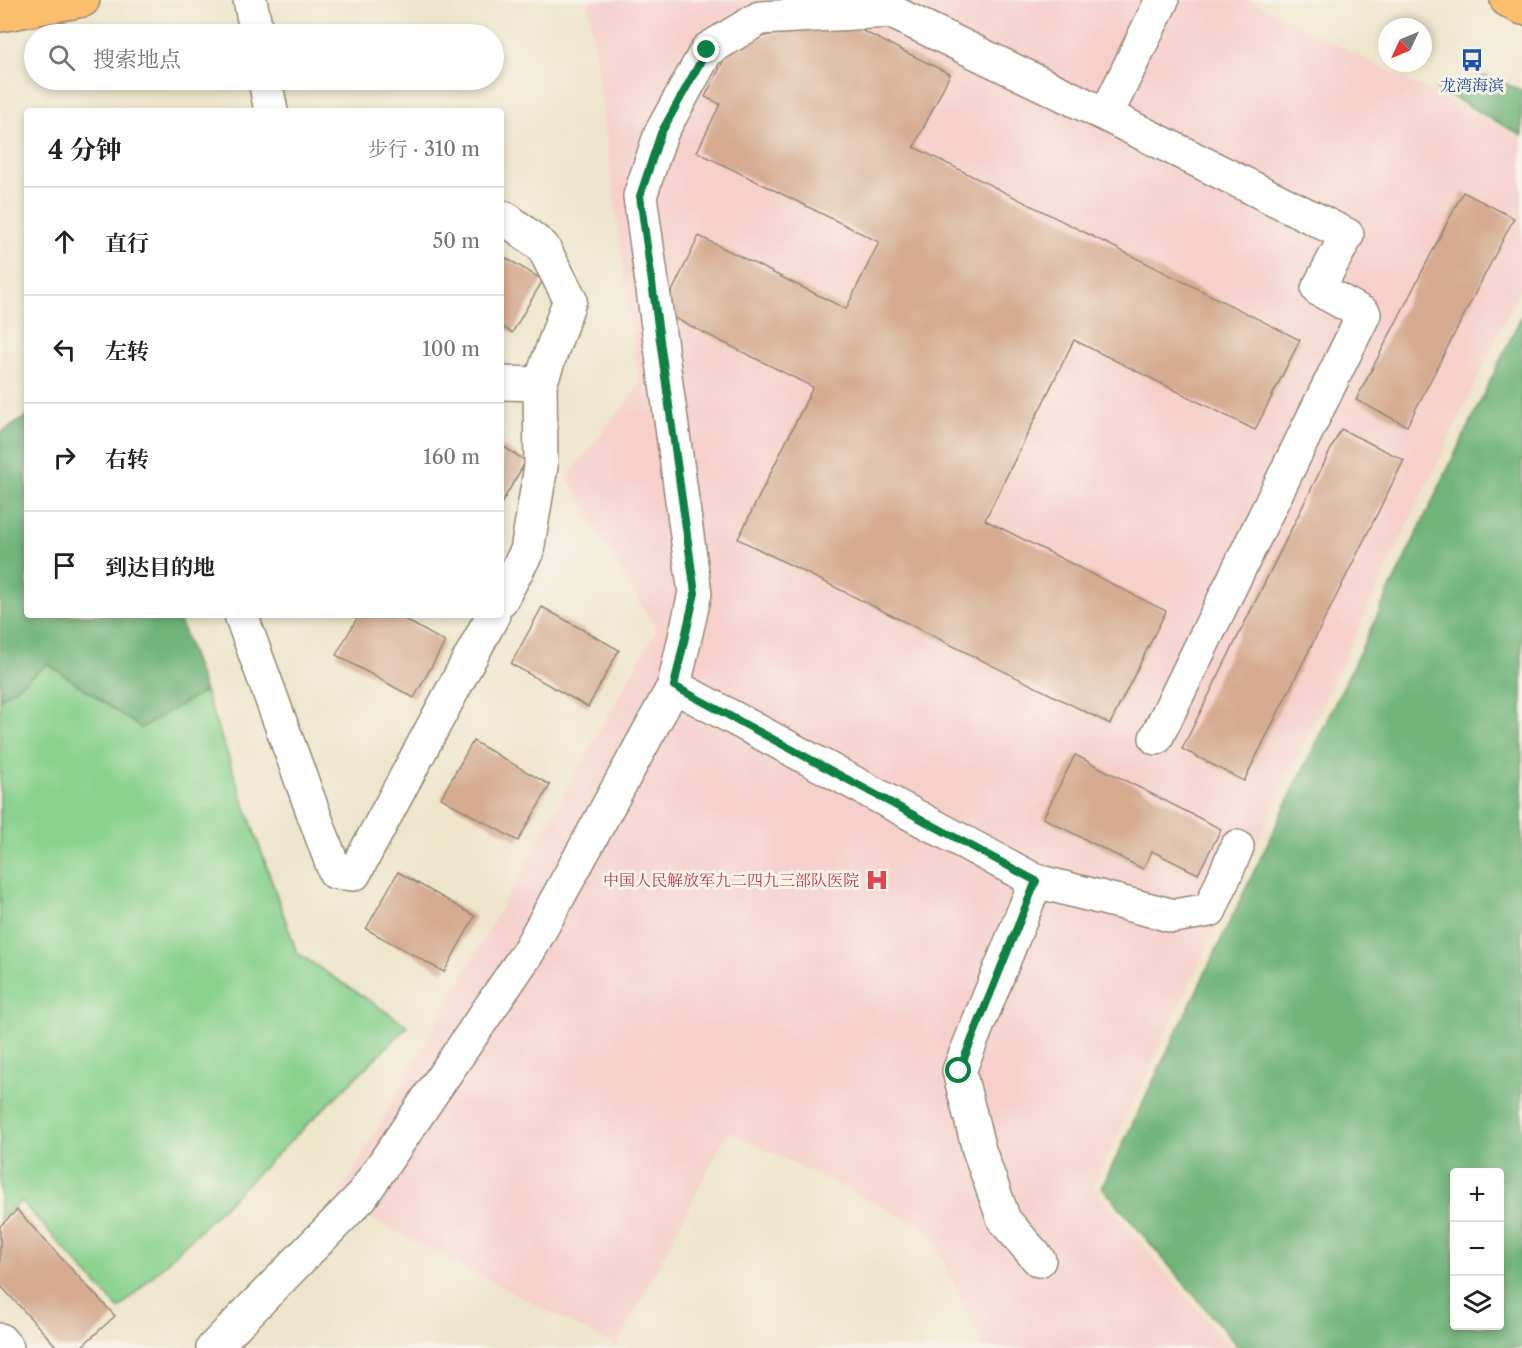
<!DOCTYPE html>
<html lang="zh">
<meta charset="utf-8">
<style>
body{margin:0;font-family:"Libre Caslon Text","Noto Serif SC",serif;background:#f2f2f2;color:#222}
.controls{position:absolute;right:18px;bottom:18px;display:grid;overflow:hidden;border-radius:6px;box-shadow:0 3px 9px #0003}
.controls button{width:54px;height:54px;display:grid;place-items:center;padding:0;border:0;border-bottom:2px solid #e0e0e0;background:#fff;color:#222;font:30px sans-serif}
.compass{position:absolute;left:1378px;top:18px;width:54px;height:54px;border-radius:50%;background:#fff;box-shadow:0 3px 9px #0003;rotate:226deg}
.stop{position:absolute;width:18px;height:18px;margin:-14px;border:4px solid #0b8043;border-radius:50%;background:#fff}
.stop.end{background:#0b8043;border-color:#fff;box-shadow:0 2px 6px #0008}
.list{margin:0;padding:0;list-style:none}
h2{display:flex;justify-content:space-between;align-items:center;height:78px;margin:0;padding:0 24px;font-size:26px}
h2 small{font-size:20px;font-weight:400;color:#767676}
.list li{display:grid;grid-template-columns:39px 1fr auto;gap:18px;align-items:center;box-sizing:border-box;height:108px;padding:0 24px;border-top:2px solid #e0e0e0}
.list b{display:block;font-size:22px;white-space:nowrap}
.list em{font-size:20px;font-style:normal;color:#767676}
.icon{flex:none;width:33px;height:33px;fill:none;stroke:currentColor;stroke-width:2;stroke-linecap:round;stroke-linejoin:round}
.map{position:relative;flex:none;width:1522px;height:1348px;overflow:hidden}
.search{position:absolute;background:#fff;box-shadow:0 3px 9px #0003;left:24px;top:24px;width:480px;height:66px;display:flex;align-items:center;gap:15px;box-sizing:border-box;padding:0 21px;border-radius:33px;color:#767676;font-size:22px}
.panel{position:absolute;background:#fff;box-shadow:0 3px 9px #0003;left:24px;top:108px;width:480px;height:510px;border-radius:6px}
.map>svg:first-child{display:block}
.built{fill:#f7d0cc}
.green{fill:#8ad28e;stroke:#627e56;stroke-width:1.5}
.forest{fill:#6fb479;stroke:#556f4c;stroke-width:1.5;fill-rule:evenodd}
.building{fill:#d6ab90}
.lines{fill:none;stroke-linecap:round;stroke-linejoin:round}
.minor-casing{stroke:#948875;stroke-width:36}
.highway-casing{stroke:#948875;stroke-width:36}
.minor{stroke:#fff;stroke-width:33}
.highway{stroke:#fabe6d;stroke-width:33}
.route{stroke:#0b8043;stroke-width:8}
.labels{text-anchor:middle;stroke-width:6;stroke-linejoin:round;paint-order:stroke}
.transit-label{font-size:16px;fill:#164399;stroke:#f7f3e8}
.health-label{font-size:16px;fill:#be3a42;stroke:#f7f3e8;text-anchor:end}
</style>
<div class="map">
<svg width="1522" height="1348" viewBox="0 0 1522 1348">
<rect width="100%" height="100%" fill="#f7f3e8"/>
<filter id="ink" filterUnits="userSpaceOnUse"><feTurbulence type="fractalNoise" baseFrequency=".0167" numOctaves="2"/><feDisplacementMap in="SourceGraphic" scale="12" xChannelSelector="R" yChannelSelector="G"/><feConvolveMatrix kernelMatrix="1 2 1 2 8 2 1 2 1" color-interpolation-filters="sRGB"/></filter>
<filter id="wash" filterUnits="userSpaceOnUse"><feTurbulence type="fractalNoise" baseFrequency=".008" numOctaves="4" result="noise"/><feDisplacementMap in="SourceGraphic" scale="24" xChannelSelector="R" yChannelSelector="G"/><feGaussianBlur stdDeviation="1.35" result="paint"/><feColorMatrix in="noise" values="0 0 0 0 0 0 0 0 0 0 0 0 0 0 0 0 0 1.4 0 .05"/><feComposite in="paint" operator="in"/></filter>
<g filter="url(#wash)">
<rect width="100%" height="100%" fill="#eee6cc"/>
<path class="built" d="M588 0H1249L1522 138V285L1093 1187 1231 1348H983L929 1230 728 1131 617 1347 337 1201 656 630 567 477 639 386Z"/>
<path class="green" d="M48 664 141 728 205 691 297 953 408 1026 119 1309 21 1201 0 1219V699Z"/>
<path class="forest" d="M1485 76 1522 90V136L1436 88Z
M1522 315V1348H1239L1102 1187ZM1454 1172H1500V1326H1454Z
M27 416V615H178L205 691 141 728 48 664 0 699V434Z"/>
<g id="blocks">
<path class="building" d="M859 29 950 74 914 147 1300 340 1255 430 1074 340 985 520 1166 611 1110 724 738 539 813 387 662 312 699 236 846 309 879 242 697 152 720 104 705 97 731 46 786 30Z
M1463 192 1514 218 1407 426 1356 400Z
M501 255 543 280 512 333 501 326Z
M1341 429 1404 460 1244 781 1182 749Z
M501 445 526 461 501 504Z
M542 607 619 650 588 707 511 664Z
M359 615H397L445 642 414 698 336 655Z
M473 741 550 785 518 841 441 798Z
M1075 755 1221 829 1198 874 1152 851 1143 869 1043 818Z
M398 872 475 916 444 972 366 929Z
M17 1210 115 1316 80 1348H58L0 1285V1226Z"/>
</g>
</g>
<g filter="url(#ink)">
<use href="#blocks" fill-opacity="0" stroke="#948875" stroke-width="1.5"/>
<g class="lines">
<g class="minor-casing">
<path id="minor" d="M250 0 257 34
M265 80 271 111
M1106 115 1162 0
M501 217 508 220 543 247 570 299 540 384 541 466 527 551 501 600
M501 383 540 384
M241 615 335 872 354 874 493 615
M674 686 1036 881 1174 916 1210 910 1237 847
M1036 881 959 1071 979 1150 1004 1220 1039 1260
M0 1340 7 1348
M213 1348 361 1197 528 952 674 686 695 593 640 196 661 133 707 50 760 18 890 11 1106 115 1347 235 1318 289 1364 314 1156 738"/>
</g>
<g class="highway-casing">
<path id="highway" d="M1507 0 1522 8
M0 15 83 0"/>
</g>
<use href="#minor" class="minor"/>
<use href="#highway" class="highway"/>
</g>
</g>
<g class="lines" filter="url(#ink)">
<path class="route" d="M707 50 661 133 640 196 695 593 674 686 1036 881 959 1071"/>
</g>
<defs>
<g id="bus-bare" transform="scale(1.8)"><path d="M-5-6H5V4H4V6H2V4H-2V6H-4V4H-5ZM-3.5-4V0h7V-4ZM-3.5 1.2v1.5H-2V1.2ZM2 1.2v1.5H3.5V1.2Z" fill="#1a4fb4" stroke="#f7f3e8" stroke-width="2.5" paint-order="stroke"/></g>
<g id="hospital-bare" transform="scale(1.8)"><path d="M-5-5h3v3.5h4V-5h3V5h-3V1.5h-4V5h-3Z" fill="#e0444e" stroke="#f7f3e8" stroke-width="2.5" paint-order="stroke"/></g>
</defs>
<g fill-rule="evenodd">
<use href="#bus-bare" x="1472" y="60"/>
<use href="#hospital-bare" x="877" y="880"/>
</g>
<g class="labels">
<g class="transit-label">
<text x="1472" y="91">龙湾海滨</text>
</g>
<g class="health-label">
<text x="859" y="886">中国人民解放军九二四九三部队医院</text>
</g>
</g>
</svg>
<div class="controls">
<button>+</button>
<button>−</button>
<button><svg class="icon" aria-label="layers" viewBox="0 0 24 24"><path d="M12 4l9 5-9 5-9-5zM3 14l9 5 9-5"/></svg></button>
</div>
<svg class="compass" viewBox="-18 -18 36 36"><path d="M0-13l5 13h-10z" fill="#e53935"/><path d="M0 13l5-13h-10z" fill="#767676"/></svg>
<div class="stop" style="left:959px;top:1071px"></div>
<div class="stop end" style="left:707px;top:50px"></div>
<div class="search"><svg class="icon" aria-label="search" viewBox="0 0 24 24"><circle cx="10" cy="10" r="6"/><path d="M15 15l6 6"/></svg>搜索地点</div>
<section class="panel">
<h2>4 分钟<small>步行 · 310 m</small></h2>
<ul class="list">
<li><svg class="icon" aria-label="ahead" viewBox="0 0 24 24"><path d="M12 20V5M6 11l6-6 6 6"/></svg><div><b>直行</b></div><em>50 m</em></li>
<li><svg class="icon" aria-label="left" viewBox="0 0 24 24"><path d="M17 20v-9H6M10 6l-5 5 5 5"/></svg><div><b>左转</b></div><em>100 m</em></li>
<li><svg class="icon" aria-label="right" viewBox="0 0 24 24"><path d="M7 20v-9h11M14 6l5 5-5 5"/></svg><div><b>右转</b></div><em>160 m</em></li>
<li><svg class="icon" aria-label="arrive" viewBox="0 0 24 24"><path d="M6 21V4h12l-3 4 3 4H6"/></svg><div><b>到达目的地</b></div></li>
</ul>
</section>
</div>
